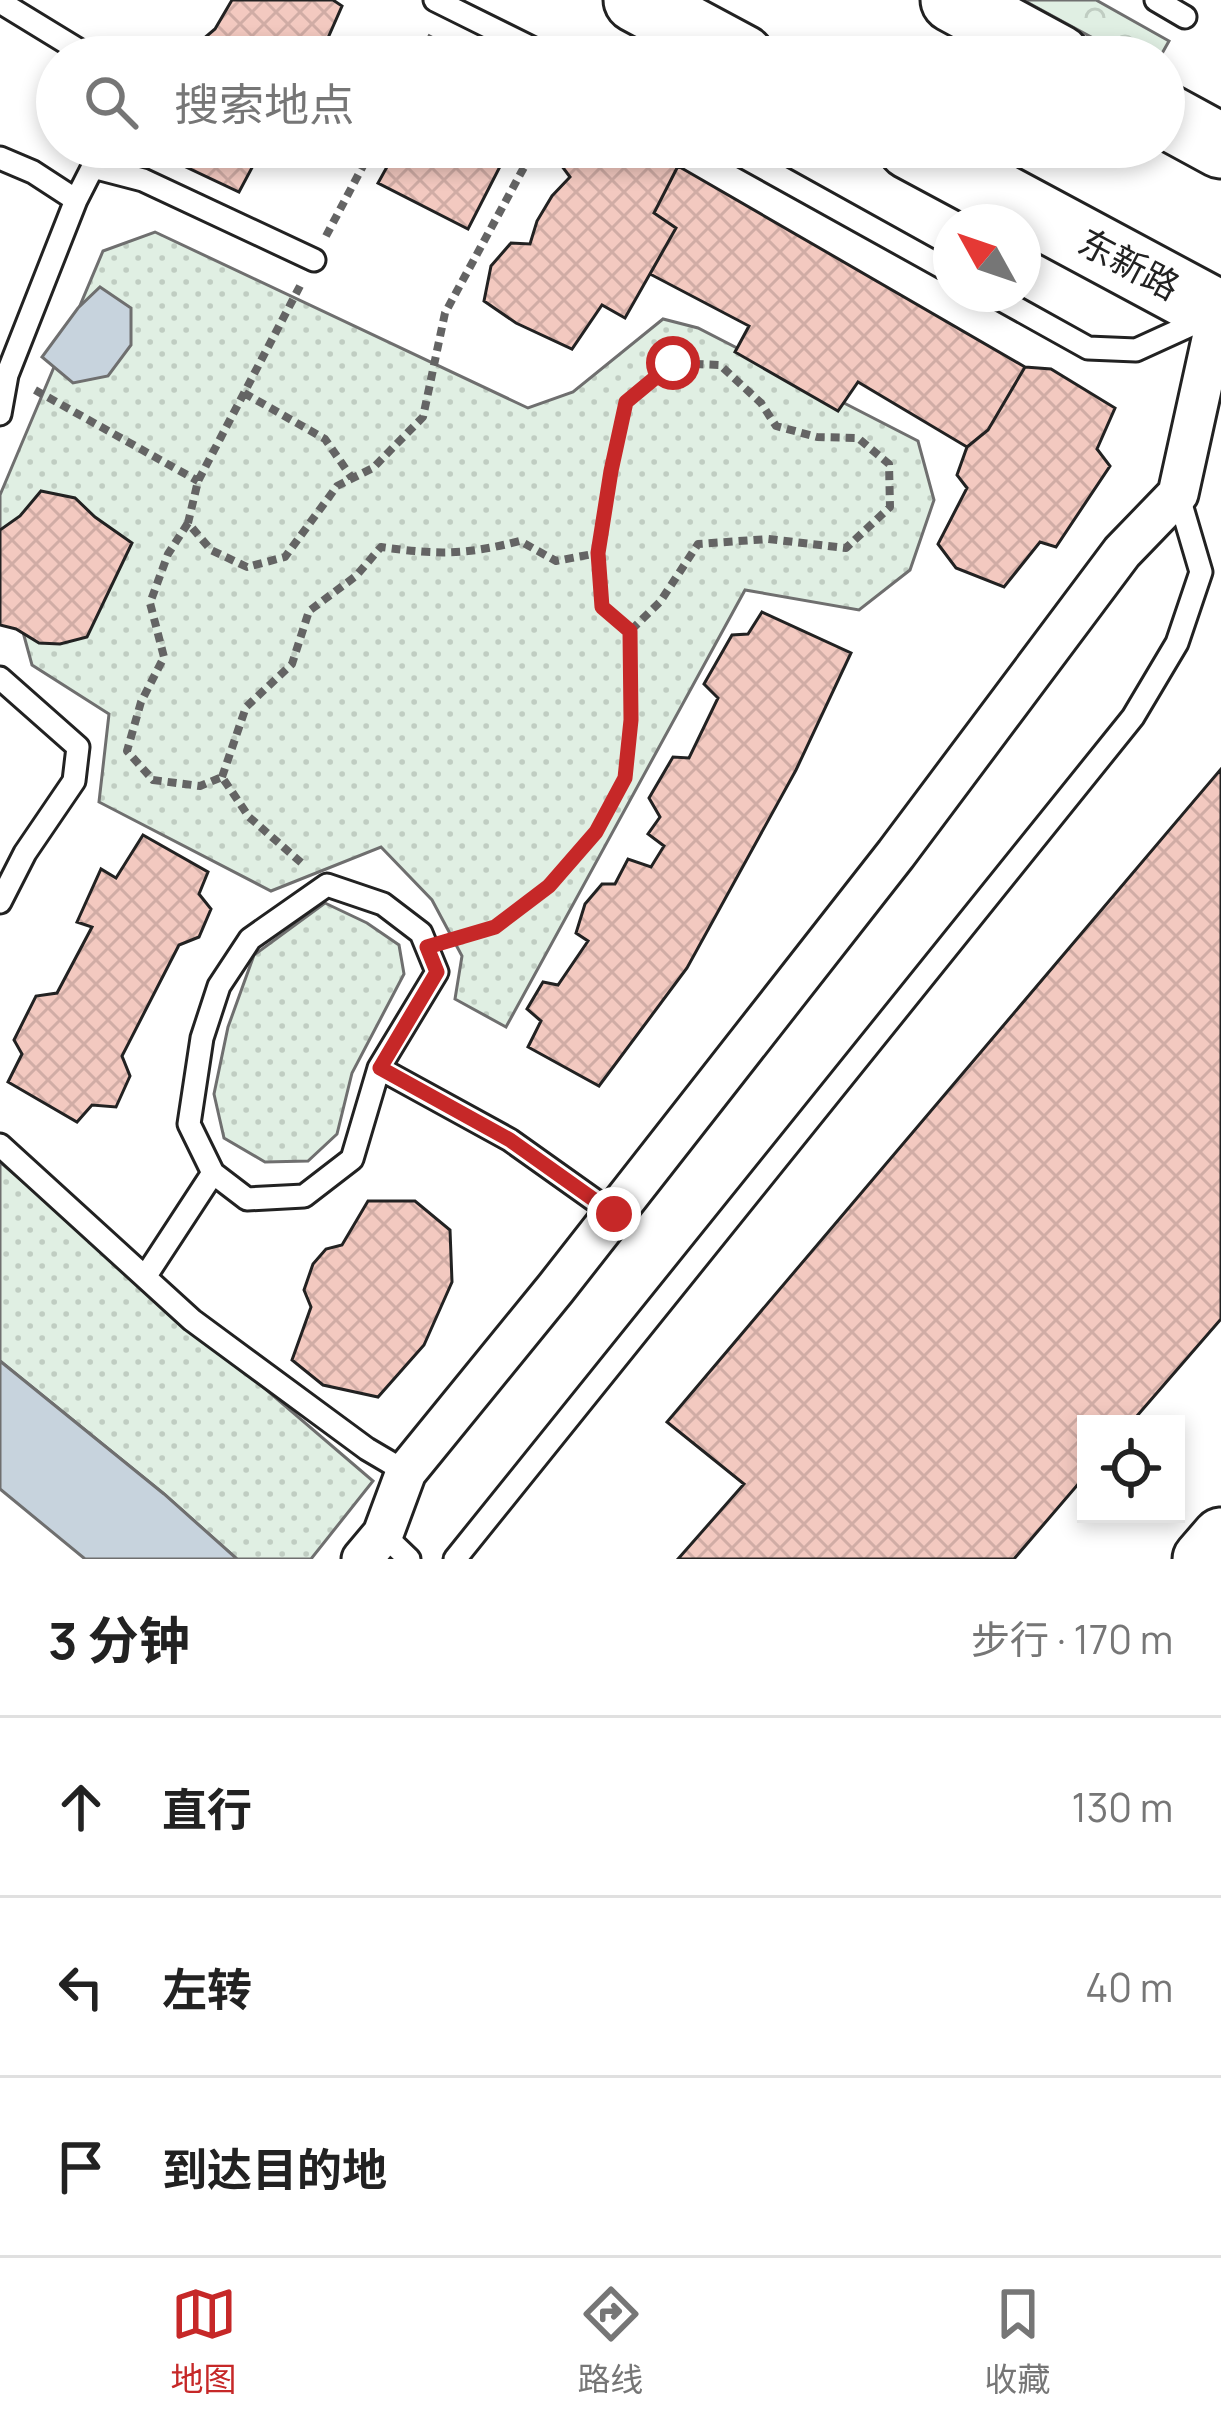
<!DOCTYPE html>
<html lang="zh">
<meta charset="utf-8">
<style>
body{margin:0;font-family:Manrope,"Noto Sans SC",sans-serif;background:#f2f2f2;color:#222}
.controls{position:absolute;right:36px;bottom:36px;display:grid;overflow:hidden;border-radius:0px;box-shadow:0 6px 18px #0003}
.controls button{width:108px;height:108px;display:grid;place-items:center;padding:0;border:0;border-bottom:3px solid #e0e0e0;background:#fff;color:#222;font:60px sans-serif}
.compass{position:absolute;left:933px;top:204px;width:108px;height:108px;border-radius:50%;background:#fff;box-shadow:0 6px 18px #0003;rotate:310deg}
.stop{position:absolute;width:36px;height:36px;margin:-27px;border:9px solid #c62828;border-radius:50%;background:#fff}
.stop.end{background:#c62828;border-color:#fff;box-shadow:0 3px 12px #0008}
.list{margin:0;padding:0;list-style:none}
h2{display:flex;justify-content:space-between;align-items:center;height:156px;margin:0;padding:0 48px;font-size:51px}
h2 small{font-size:39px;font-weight:400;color:#767676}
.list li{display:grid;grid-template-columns:78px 1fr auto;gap:36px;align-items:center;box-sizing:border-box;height:180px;padding:0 48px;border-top:3px solid #e0e0e0}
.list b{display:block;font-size:45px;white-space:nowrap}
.list em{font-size:39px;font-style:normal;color:#767676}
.icon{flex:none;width:66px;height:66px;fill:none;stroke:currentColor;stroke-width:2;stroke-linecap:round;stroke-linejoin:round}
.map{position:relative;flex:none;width:1221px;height:1559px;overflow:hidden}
.search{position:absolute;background:#fff;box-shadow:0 6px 18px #0003;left:36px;right:36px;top:36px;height:132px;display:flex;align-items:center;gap:30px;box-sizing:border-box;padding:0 42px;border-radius:66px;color:#767676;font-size:45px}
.sheet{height:696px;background:#fff}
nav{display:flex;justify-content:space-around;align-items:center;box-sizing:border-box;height:168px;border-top:3px solid #e0e0e0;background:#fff;font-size:33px;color:#767676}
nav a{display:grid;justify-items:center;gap:6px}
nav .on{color:#c62828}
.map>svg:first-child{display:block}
.grass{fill:url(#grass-dots);stroke:#6f6f6f;stroke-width:3}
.forest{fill:url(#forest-crowns);stroke:#6f6f6f;stroke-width:3}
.water{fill:#c7d3dd;stroke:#6f6f6f;stroke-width:3}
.building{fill:url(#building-cross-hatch);stroke:#222;stroke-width:3}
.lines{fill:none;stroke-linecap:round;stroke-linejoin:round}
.service-casing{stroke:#222;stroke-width:27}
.minor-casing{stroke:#222;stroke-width:45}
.secondary-casing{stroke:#222;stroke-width:63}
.primary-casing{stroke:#222;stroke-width:69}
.path{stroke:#646464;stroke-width:8;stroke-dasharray:9 6;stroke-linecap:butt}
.service{stroke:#fff;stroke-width:21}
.minor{stroke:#fff;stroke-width:39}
.secondary{stroke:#fff;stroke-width:57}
.primary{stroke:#fff;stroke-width:63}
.route{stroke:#c62828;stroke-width:15}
.labels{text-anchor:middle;stroke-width:9;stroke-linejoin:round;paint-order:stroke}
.street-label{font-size:36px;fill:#222;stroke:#fff}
</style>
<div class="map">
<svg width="1221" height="1559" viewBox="0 0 1221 1559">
<defs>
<pattern id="grass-dots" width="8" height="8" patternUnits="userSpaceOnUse" patternTransform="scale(3)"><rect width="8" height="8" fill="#e0efe3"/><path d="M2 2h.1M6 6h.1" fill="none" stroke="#c0cdc2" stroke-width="1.8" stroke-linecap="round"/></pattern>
<pattern id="forest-crowns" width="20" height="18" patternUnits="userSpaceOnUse" patternTransform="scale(3)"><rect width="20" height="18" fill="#e0efe3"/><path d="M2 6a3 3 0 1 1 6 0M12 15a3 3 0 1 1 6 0" fill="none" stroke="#c0cdc2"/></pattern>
<pattern id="building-cross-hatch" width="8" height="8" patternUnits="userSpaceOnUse" patternTransform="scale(3)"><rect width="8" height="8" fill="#f3c9c0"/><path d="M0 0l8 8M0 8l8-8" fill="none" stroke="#d0aca5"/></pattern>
</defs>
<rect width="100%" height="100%" fill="#fff"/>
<path class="grass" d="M155 232 528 408 573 392 663 319 698 328 918 441 934 500 910 570 859 610 745 590 506 1027 455 999 462 956 432 900 381 847 271 891 99 802 109 714 32 665 0 548V495L103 251Z
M325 903 367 923 399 945 404 974 352 1073 337 1134 308 1161 265 1162 224 1138 214 1094 228 1027 254 955Z
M0 1162 373 1481 311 1559H237L164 1494 0 1361Z"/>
<path class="forest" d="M1023 0H1096L1169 41 1160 57H1128Z"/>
<path class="water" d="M100 287 131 308V345L108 376 73 383 42 357 78 308Z
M0 1361 164 1494 237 1559H85L0 1489Z"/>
<path class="building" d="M232 0H333L342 6 324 47 332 57H191L195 46 215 29Z
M170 147H263L239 192 184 166Z
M398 147H510L468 229 378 183Z
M572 147H643L678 166 654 213 676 228 625 318 602 305 572 349 516 323 484 301 491 266 511 243 530 244 537 221 552 196 570 177 561 165Z
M678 166 1025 367 988 430 967 447 858 382 838 411 735 352 749 326 650 274 676 228 654 213Z
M1025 367 1051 369 1115 408 1097 449 1110 466 1056 547 1040 542 1004 587 956 568 938 544 967 488 957 475 967 447 988 430Z
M41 491 75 498 95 517 132 543 87 637 60 644 39 643 16 629 0 625V530L20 516Z
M762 612 851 653 796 770 687 968 599 1086 528 1047 541 1021 527 1009 543 982 558 985 588 941 576 933 585 904 602 884H615L628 859 651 867 664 846 648 834 660 817 649 798 673 757 689 758 718 698 704 684 732 635 748 634Z
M1221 769V1319L1130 1424H1086V1475L1014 1559H678L744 1484 667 1422Z
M143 835 208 872 199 894 211 909 199 937 179 945 122 1056 130 1076 116 1107 92 1105 77 1122 8 1082 22 1054 14 1040 36 996 57 993 92 927 77 922 101 869 116 878Z
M368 1201H415L450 1230 452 1282 424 1345 378 1397 323 1385 292 1360 311 1307 304 1290 313 1264 326 1249 342 1245Z"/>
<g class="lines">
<g class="service-casing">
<path id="service" d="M435 0 550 57
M1156 0 1185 17
M0 2 90 57
M726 147 951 272
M0 158 33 172 76 200
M93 167 143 180 314 260
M991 294 1088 348 1136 350 1204 319
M0 414 7 375 76 200 103 147
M0 678 78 747 74 781 25 853 0 902
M327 885 383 904 421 933 437 972 379 1068 352 1159 304 1196 247 1199 213 1173 189 1124 202 1038 219 986 250 939Z
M379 1068 510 1140 614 1214
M0 1145 192 1320 367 1449 406 1472
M145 1277 213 1173
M383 1534 409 1559
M455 1559 1133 717 1177 643 1201 572 1178 494"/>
</g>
<g class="minor-casing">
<path id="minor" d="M362 1559 383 1534 406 1472 556 1288 896 854 1122 552 1178 494 1218 312"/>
</g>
<g class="secondary-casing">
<path id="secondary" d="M1202 1559 1221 1537"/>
</g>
<g class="primary-casing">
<path id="primary" d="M636 0 742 57
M953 0 1058 57
M1164 115 1221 146
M910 147 1221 314"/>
</g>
<path class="path" d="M421 57 433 34
M326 236 373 147
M300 286 198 481 188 523 211 550 247 567 285 557 337 486 373 468 423 417 445 313 535 147
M35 390 198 481
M244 393 325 439 352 478
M188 523 168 554 150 603 164 657 141 702 127 751 153 780 200 786 222 777 249 817 305 866
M222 777 246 707 292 664 309 611 356 576 381 547C438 555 465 555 520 541L556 561 598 553 611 471 626 402 673 363 720 365 761 403 776 426 817 437 858 438 889 464 890 507 846 548 768 539 698 544 660 602 630 631 602 607 598 553
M457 938 495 927 549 886 597 832 625 778 631 720 630 631"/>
<use href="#service" class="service"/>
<use href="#minor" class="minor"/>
<use href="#secondary" class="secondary"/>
<use href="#primary" class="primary"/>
</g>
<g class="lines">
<path class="route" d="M614 1214 510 1140 380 1068 437 972 427 947 495 927 549 886 596 832 625 778 631 720 630 631 602 607 598 553 611 471 626 402 673 363"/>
</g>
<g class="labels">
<g class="street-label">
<text transform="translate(1129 264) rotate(28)" y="13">东新路</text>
</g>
</g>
</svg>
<div class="controls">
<button><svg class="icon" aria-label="locate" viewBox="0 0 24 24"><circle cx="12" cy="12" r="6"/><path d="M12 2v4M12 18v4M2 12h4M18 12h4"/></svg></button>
</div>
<svg class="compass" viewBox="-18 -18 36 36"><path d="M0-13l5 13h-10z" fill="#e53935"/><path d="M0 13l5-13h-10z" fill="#767676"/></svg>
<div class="stop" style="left:673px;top:363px"></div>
<div class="stop end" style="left:614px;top:1214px"></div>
<div class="search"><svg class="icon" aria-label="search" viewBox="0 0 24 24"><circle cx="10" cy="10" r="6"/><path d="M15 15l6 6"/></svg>搜索地点</div>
</div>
<section class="sheet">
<h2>3 分钟<small>步行 · 170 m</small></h2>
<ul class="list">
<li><svg class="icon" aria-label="ahead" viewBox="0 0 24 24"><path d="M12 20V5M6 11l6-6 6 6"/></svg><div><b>直行</b></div><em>130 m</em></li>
<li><svg class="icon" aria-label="left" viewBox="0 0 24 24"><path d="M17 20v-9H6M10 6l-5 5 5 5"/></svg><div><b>左转</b></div><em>40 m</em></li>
<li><svg class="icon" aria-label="arrive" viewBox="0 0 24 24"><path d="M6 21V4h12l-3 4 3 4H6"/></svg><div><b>到达目的地</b></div></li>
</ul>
</section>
<nav>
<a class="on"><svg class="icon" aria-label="map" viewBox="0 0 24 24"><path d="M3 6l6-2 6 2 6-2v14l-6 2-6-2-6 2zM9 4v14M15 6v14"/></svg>地图</a>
<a><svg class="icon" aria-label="directions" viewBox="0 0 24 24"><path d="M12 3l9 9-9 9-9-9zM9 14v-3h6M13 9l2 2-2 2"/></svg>路线</a>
<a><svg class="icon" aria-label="saved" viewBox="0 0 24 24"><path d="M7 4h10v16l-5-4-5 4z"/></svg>收藏</a>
</nav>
